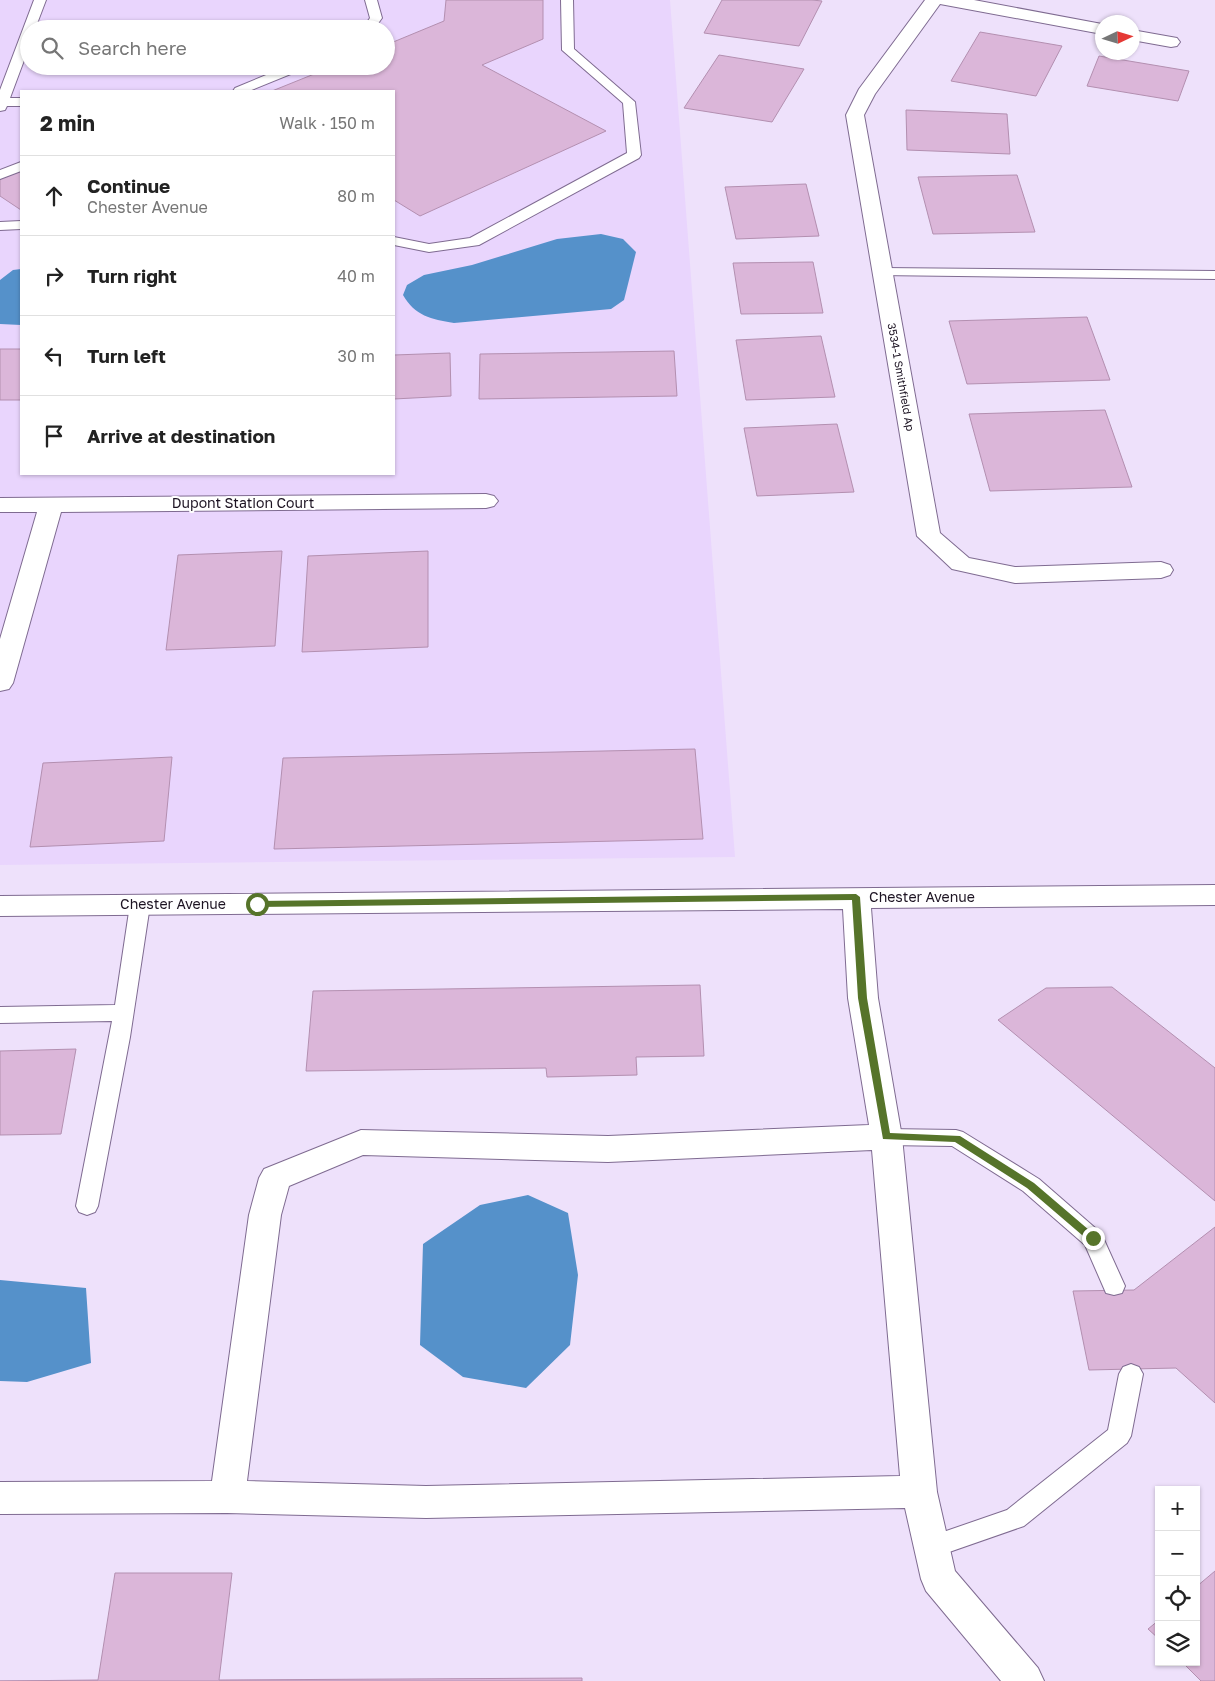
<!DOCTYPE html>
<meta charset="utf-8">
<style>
body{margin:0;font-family:"Golos Text",sans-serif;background:#f2f2f2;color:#222}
.controls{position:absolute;right:15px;bottom:15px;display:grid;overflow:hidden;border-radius:0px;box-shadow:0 1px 4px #0004}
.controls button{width:45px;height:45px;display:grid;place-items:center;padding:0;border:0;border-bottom:1px solid #e0e0e0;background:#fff;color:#222;font:25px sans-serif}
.compass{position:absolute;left:1095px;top:15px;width:45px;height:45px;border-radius:50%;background:#fff;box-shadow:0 1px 4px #0004;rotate:86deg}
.stop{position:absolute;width:15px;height:15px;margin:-11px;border:4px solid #56742a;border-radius:50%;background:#fff}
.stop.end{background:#56742a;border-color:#fff;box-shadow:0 1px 5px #0008}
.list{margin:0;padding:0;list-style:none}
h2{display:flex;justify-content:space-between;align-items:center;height:65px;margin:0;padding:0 20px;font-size:21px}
h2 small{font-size:16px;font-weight:400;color:#767676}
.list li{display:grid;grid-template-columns:32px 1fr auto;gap:15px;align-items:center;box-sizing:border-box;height:80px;padding:0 20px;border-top:1px solid #e0e0e0}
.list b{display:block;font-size:19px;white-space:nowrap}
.list p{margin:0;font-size:16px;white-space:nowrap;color:#767676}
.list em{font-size:16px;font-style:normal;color:#767676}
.icon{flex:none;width:28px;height:28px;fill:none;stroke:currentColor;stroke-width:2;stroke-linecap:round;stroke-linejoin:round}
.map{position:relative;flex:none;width:1215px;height:1681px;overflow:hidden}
.search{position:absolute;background:#fff;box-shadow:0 1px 4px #0004;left:20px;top:20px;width:375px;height:55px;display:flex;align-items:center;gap:12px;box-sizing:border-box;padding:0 18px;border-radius:28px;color:#767676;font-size:19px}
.panel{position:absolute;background:#fff;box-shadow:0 1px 4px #0004;left:20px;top:90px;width:375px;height:385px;border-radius:0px}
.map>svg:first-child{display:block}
.built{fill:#e9d5fd;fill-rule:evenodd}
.water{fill:#5591ca}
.building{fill:#dbb6d9;stroke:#b38fb0}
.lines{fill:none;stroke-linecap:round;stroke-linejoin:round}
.service-casing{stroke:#7f6b91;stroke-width:2}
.minor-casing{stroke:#7f6b91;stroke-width:2}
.service{fill:#fff;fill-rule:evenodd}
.minor{fill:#fff;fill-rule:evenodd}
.route{fill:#56742a}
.labels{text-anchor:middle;stroke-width:4;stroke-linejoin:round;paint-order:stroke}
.far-street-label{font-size:11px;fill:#1c1322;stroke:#fff}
.street-label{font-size:14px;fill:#1c1322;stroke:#fff}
</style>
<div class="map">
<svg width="1215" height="1681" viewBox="0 0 1215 1681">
<rect width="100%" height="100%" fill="#eee1fb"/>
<path class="built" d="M0 0H670L735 857 0 865ZM29 29H386V66H29ZM21 91H394V474H21Z"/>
<path class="water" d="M601 234 623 239 636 252 624 300 611 309 454 323C431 319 415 316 403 295L407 285 424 275 472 265 557 239Z
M21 269V325L0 324V280L13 270Z
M528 1195 568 1213 578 1275 570 1345 526 1388 463 1377 420 1345 423 1244 480 1205Z
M0 1280 86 1288 91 1363 27 1382 0 1381Z"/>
<path class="building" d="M446 0H543V39L482 65 606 131 420 216 394 200V91H272L334 66H386V45L444 21Z
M722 0H812L822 1 799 46 704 33Z
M980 32 1062 46 1036 96 951 81Z
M719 55 804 69 772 122 684 108Z
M1099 56 1189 71 1178 101 1087 86Z
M906 110 1007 114 1010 154 907 150Z
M21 170V210L0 196V178Z
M1017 175 1035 232 933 234 918 177Z
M806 184 819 236 736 239 725 187Z
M813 262 823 313 741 314 733 263Z
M1087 317 1110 380 967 384 949 321Z
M821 336 835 397 746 400 736 340Z
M0 349H21V400H0Z
M674 351 677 396 479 399 480 354Z
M450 353 451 396 394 399V355Z
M1105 410 1132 487 990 491 969 414Z
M837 424 854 492 757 496 744 428Z
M282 551 275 646 166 650 178 555Z
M428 551V647L302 652 308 556Z
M695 749 703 839 274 849 283 758Z
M172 757 164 841 30 847 43 763Z
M700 985 704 1056 636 1057 637 1075 547 1077 546 1068 306 1071 313 991Z
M1112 987 1215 1068V1201L998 1020 1046 988Z
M76 1049 61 1134 0 1135V1051Z
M1215 1227V1403L1176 1368 1089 1370 1073 1291 1134 1290Z
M1215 1571V1681H1201L1182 1662H1196V1587Z
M115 1573H232L219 1680 582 1678V1681H0L98 1680Z
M1159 1620V1639L1148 1629Z"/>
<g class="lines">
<g class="service-casing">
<path id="service" d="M34 0H46L35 29H29V47L10 98H21V106H7L5 110 0 111V90Z
M365 0H377L382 18 374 29H362L370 18Z
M561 0H573L574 49 635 102 641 155 639 158 479 245 429 252 394 245V237L429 244 470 238 627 153 623 103 562 50Z
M288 66H305L303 69 249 91H233L235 88Z
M21 162V171L0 179V170Z
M21 221V229L0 230V222Z
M883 268 1215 271V279L878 275 876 272 878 269Z
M140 898 147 900 150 905 130 1037 98 1206 95 1212 87 1215 79 1212 76 1206 112 1021 0 1023V1007L115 1005 130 905 133 900Z
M886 1129 956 1130 963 1132 1039 1179 1101 1233 1125 1286 1122 1293 1114 1295 1106 1293 1085 1245 1023 1191 952 1146 886 1145 879 1143 875 1137 879 1131Z
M1131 1364 1139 1367 1143 1374 1131 1436 1127 1443 1024 1526 932 1558 923 1555 920 1547 923 1539 1007 1510 1108 1430 1119 1374 1123 1367Z"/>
</g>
<g class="minor-casing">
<path id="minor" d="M925 0H974L1102 24V34L940 4 875 94 864 115 940 533 969 558 1015 567 1161 562 1170 565 1173 570 1170 575 1161 578 1015 583 952 569 917 536 846 115 859 89Z
M1132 30 1177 38 1180 42 1177 46 1171 47 1132 40Z
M486 494 494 496 498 501 494 506 486 508 61 512 13 683 9 689 0 691V639L37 512H0V498Z
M1215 885V905L871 908 878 998 902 1137 937 1492 955 1571 1038 1668 1044 1681H1001L926 1591 921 1579 905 1508 426 1518 227 1513 0 1514V1482L212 1481 249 1215 259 1178 264 1169 361 1130 608 1136 869 1125 848 998 843 909 0 916V896ZM872 1150 900 1476 426 1486 247 1481 281 1215 289 1186 363 1155 608 1162Z"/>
</g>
<use href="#service" class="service"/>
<use href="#minor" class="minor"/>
</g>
<path class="route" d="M856 894 860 897 867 998 890 1133 960 1136 1034 1183 1096 1236V1241H1089L1027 1188 955 1142 883 1139 858 998 852 900 257 907 253 904 257 901Z"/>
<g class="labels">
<g class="far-street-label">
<text transform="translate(901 377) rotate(80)" y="4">3534-1 Smithfield Ap</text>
</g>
<g class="street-label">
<text x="243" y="508">Dupont Station Court</text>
<text x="922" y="902">Chester Avenue</text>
<text x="173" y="909">Chester Avenue</text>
</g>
</g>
</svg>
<div class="controls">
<button>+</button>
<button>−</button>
<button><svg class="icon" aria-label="locate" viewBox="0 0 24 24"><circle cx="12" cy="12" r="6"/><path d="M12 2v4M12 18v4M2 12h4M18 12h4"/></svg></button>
<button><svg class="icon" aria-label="layers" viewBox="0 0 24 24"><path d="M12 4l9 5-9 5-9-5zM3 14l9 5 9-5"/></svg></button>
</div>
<svg class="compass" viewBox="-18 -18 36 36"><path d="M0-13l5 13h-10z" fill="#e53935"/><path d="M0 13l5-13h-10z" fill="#767676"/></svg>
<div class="stop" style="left:257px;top:904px"></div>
<div class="stop end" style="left:1093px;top:1238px"></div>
<div class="search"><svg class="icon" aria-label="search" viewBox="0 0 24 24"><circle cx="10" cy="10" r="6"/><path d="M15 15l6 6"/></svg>Search here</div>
<section class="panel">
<h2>2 min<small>Walk · 150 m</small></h2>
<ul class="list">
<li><svg class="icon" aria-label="ahead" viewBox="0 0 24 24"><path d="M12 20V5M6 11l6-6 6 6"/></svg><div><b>Continue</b><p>Chester Avenue</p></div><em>80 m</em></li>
<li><svg class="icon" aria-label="right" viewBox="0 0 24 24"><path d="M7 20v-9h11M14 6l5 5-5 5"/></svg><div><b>Turn right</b></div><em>40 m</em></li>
<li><svg class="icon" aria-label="left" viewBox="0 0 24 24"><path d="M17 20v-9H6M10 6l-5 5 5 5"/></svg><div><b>Turn left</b></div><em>30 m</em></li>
<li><svg class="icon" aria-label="arrive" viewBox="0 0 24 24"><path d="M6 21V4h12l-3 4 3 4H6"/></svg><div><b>Arrive at destination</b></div></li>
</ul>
</section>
</div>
